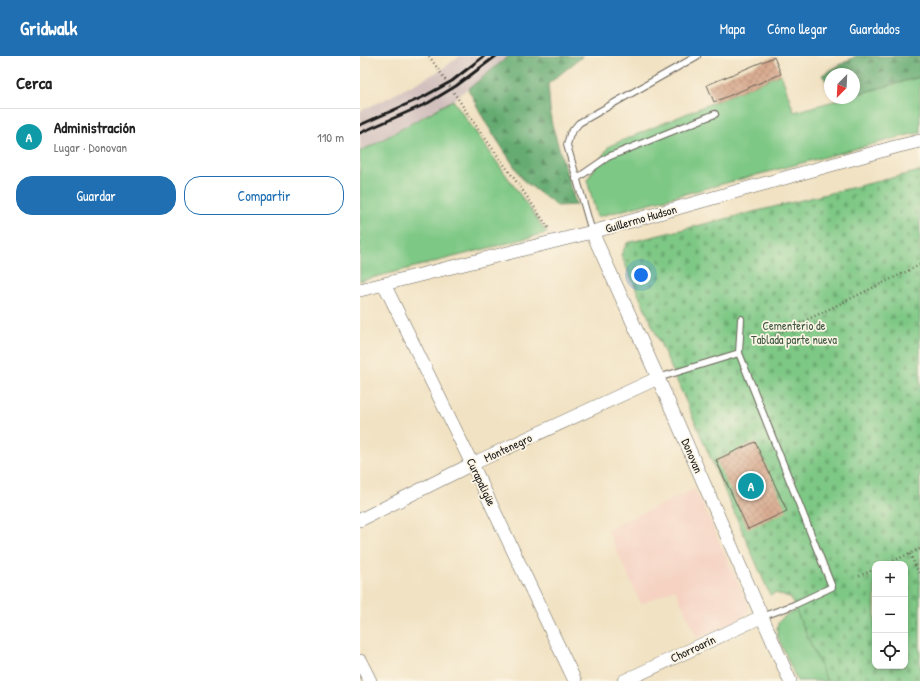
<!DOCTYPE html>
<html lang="es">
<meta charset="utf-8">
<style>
body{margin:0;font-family:"Patrick Hand",sans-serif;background:#f6f6f6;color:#222}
.controls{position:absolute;right:12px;bottom:12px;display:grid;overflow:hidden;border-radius:8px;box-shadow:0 2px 6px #0003}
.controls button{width:36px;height:36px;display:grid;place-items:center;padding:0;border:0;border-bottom:1px solid #e0e0e0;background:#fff;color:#222;font:20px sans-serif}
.compass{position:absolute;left:464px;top:12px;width:36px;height:36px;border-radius:50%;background:#fff;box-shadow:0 2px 6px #0003;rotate:204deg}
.you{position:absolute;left:281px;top:219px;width:14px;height:14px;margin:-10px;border:3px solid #fff;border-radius:50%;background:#1a73e8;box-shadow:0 0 0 6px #1a73e833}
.badge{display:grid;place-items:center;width:26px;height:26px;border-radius:50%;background:#1f6fb2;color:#fff;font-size:13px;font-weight:700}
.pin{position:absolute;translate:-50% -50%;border:2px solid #fff;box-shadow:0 1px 4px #0006}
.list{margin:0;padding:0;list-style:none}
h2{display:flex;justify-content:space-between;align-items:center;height:52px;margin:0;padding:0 16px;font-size:17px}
h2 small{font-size:13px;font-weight:400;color:#767676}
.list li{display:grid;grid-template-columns:26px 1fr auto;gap:12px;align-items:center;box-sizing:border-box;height:56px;padding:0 16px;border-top:1px solid #e0e0e0}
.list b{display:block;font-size:15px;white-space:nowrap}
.list p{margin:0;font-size:13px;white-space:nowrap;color:#767676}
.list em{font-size:13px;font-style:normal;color:#767676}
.actions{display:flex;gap:8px;padding:12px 16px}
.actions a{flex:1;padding:9px 0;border:1px solid #1f6fb2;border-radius:16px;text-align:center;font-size:14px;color:#1f6fb2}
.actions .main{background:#1f6fb2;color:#fff}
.icon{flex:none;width:22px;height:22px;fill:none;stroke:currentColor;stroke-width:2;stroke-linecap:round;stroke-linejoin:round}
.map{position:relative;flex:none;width:560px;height:625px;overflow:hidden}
header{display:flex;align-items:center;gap:24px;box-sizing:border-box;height:56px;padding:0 20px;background:#1f6fb2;color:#fff}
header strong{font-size:19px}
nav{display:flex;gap:22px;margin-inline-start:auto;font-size:14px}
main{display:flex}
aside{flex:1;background:#fff}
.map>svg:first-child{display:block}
.built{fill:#f5d2c2}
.railway{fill:#d1bfbd}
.grass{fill:#7ec885;stroke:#4d7250}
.forest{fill:url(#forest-firs);stroke:#416447}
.cemetery{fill:url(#cemetery-stones);stroke:#4d7250;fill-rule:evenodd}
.building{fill:url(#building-cross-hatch)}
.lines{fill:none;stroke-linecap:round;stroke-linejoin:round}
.lane-casing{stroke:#676156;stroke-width:8}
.street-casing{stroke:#676156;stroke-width:14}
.path{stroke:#676156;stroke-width:2.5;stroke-dasharray:1 3;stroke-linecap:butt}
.lane{stroke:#fff;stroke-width:6}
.street{stroke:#fff;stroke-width:13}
.rail{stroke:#1c1c1c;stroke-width:3}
.labels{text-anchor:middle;stroke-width:3.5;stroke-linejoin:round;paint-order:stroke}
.street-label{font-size:12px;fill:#1c1c1c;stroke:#fcf5e5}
.park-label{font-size:12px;fill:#3e5841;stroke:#fcf5e5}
</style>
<header>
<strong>Gridwalk</strong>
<nav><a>Mapa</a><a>Cómo llegar</a><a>Guardados</a></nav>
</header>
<main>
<aside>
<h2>Cerca<small></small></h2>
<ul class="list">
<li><span class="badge" style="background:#0f9aa8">A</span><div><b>Administración</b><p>Lugar · Donovan</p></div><em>110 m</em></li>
</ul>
<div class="actions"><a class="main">Guardar</a><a>Compartir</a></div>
</aside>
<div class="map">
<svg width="560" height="625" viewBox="0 0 560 625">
<defs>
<pattern id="forest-firs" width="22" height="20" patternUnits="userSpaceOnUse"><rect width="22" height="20" fill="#66ac72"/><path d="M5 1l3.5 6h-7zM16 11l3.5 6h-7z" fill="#538b5d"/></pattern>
<pattern id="cemetery-stones" width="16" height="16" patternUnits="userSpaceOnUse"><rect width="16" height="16" fill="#7ec885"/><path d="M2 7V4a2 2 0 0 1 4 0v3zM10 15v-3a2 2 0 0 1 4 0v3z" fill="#6cab72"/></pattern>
<pattern id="building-cross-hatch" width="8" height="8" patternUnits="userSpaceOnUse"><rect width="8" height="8" fill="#d6a487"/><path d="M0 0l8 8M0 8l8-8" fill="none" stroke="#ad856e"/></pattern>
</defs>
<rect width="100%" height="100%" fill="#fcf5e5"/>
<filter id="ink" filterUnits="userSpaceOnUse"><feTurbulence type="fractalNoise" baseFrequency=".025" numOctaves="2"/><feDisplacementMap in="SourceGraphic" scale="8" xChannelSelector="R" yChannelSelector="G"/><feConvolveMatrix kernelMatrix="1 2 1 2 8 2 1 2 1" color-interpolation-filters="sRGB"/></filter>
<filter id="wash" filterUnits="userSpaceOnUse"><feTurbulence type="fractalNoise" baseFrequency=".012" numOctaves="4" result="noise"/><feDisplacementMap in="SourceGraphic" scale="16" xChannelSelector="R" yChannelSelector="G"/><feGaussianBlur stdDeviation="0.9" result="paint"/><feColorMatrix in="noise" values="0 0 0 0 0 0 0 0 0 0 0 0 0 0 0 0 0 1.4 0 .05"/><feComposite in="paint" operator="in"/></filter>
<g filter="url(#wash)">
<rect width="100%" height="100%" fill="#f1e2c3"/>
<path class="built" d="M335 433 388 548V555L382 562 337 582 315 533 281 548 247 473Z"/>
<path class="railway" d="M100 0H149L93 44 13 89 0 95V55L24 44 81 14Z"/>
<path class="grass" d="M421 18 434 56 485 42H494V39L560 21V77L548 79 237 161 227 124 249 90Z
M93 44 187 177 0 225V95L13 89Z
M436 554 467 625H437L418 581C414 564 423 561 436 554Z"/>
<path class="forest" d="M149 0H223L188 28 191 65 216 149 197 150 164 125 126 67 108 33Z
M496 0H560V21L494 39V18H470V30L462 19Z"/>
<path class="cemetery" d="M560 115V625H467L430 541 415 537 410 539 314 318 261 199 267 187ZM515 508H545V610H515Z"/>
<g id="blocks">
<path class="building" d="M414 1 421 18 354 46 347 29Z
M395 386 427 455 388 473 356 404Z"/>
</g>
</g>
<g filter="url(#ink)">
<use href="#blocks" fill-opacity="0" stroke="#676156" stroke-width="1"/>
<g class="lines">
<g class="lane-casing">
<path id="lane" d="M216 123 248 101 355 58
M232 176 207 89 210 78 219 67 337 0
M381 263 379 297 472 531 434 549 401 561
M298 322 379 297"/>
</g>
<g class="street-casing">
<path id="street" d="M232 176 298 322 430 625
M24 228 112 408 215 625
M0 234 232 176 535 91 560 85
M0 464 112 408 298 322
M0 605 10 625
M264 625 401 561"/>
</g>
<path class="path" d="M69 0C83 20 96 40 110 61 136 98 164 135 189 173
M397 288 560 209
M550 498 560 519
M526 508 560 493
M499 520 515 513"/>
<use href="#lane" class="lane"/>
<use href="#street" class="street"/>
<path class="rail" d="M0 69 63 41 92 25 124 0
M0 77 68 47 96 30 136 0"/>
</g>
</g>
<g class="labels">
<g class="street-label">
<text transform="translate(281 163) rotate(-16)" y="4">Guillermo Hudson</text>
<text transform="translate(148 392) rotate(-25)" y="4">Montenegro</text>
<text transform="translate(332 400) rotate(67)" y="4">Donovan</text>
<text transform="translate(121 426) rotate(64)" y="4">Curapaligüe</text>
<text transform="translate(333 593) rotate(-25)" y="4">Chorroarín</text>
</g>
<g class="park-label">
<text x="434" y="274">Cementerio de<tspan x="434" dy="14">Tablada parte nueva</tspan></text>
</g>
</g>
</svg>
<div class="controls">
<button>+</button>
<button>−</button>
<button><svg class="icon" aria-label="locate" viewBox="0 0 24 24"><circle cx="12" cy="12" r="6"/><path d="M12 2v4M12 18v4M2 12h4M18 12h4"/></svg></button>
</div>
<svg class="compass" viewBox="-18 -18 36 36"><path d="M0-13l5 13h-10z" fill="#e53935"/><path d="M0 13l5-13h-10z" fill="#767676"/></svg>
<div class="you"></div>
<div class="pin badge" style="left:391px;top:430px;background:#0f9aa8">A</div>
</div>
</main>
